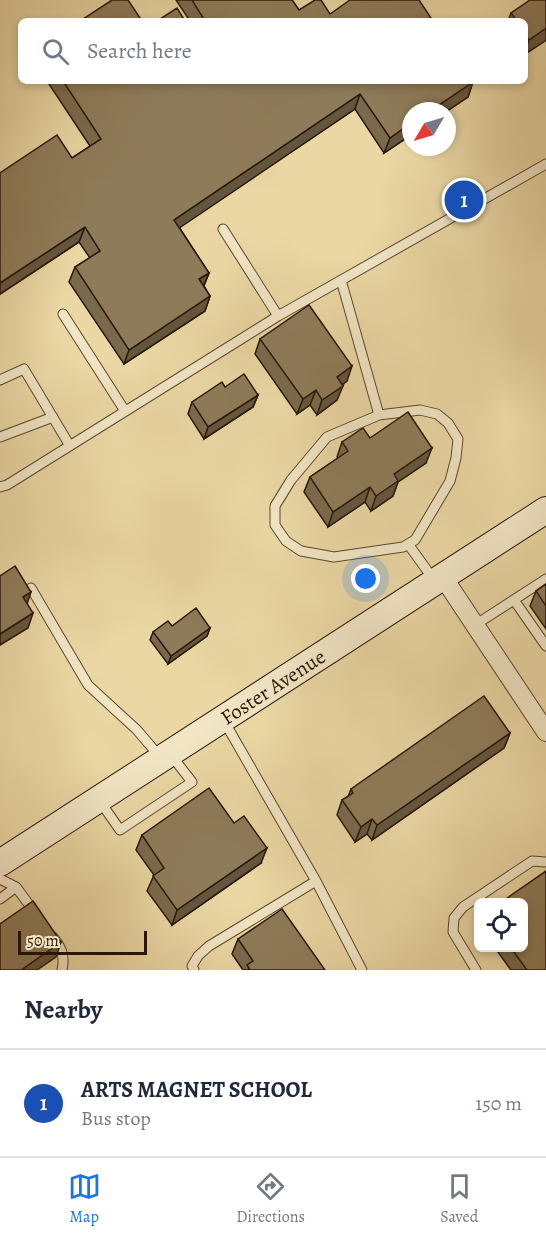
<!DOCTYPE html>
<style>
body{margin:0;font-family:Alegreya,serif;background:#f6f6f7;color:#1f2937}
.controls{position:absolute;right:18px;bottom:18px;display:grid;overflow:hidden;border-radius:9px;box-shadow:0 3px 9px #0003}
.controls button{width:54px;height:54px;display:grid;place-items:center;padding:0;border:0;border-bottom:2px solid #e0e1e3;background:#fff;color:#1f2937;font:30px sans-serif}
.compass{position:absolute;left:402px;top:102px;width:54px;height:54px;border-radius:50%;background:#fff;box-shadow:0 3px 9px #0003;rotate:232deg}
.scale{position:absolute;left:18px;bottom:15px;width:129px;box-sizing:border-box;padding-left:6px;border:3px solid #2b1707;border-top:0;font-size:16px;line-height:21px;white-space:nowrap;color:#2b1707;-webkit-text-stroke:4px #f1e5c4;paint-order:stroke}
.you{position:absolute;left:366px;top:579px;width:21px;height:21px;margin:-15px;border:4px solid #fff;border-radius:50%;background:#1a73e8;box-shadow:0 0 0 9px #1a73e833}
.badge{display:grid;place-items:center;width:39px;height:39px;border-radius:50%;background:#1a73e8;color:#fff;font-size:20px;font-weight:700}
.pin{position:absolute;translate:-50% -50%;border:3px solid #fff;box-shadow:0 2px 6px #0006}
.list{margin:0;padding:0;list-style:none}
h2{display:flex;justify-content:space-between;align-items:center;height:78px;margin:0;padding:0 24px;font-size:26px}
h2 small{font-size:20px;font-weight:400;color:#747a83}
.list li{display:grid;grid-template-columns:39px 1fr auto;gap:18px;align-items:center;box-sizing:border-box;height:108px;padding:0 24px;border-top:2px solid #e0e1e3}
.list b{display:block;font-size:22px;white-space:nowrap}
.list p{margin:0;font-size:20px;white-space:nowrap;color:#747a83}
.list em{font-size:20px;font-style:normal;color:#747a83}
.icon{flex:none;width:33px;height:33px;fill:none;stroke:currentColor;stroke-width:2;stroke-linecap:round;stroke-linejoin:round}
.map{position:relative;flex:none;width:546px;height:970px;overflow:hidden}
.search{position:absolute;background:#fff;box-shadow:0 3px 9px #0003;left:18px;right:18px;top:18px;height:66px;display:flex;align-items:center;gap:15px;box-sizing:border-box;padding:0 21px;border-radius:9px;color:#747a83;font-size:22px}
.sheet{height:186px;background:#fff}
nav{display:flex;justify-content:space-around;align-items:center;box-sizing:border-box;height:84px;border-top:2px solid #e0e1e3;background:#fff;font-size:16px;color:#747a83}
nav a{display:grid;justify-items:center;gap:3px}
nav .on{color:#1a73e8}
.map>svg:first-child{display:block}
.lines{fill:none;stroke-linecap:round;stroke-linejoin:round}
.service-casing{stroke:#5b472e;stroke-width:11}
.minor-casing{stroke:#5b472e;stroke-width:20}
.secondary-casing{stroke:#2b1707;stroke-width:28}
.service{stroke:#f1e5c4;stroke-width:9}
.minor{stroke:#f1e5c4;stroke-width:18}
.secondary{stroke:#f1e5c4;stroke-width:26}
.wall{fill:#7a6a4d;stroke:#2b1707;stroke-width:1.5}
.shaded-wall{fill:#63563e;stroke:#2b1707;stroke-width:1.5}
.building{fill:#8e7b59;stroke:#2b1707;stroke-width:1.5}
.labels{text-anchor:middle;stroke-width:5;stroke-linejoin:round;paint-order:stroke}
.street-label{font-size:21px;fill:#2b1707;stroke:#f1e5c4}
</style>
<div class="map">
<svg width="546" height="970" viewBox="0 0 546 970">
<rect width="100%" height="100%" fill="#ead7a4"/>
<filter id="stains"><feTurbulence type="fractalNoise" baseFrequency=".00333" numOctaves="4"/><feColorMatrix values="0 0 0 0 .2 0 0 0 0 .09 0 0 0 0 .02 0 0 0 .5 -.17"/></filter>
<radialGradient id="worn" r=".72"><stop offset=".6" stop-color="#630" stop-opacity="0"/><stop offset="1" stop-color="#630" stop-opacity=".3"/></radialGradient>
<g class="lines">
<g class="service-casing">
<path id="service" d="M223 229 278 316
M341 280 379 415 420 410 437 414 448 423 458 439 456 458 450 481 415 540 403 547 334 557 301 551 286 541 275 525V506L291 480 327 437 379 415
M63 314 125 411
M0 380 24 369 70 446
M0 437 53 417
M0 487 7 485 278 316 546 164
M408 544 434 580
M31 588 88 685 137 730 160 757
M514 600 546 646
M475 625 546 579
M224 721 316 881 362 970
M99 800 120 830 192 782 171 755
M0 879 16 887 36 914
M0 899 16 887
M53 937C62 948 65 956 62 970
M194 970 192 966 198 956 209 946 316 881
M476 970 453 932 454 918 463 907 532 861 546 862"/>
</g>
<g class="minor-casing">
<path id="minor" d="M443 577 546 732"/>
</g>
<g class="secondary-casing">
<path id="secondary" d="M0 863 546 510"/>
</g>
<use href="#service" class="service"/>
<use href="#minor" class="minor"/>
<use href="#secondary" class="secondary"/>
</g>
<path class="wall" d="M176 0H292L299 10 330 14 433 21H190Z
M546 0V40L525 54V21H508L511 13Z
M47 81H473L468 97 447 111H411V135L384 153 355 109 179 227 209 273 204 286 210 296 205 311 124 364 69 282 75 267 90 258 79 242 0 294V173L72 158 90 146Z
M260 339 347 381 342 385 337 400 317 415 310 405 297 414 255 354Z
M225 387 258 395 253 407 204 439 188 414 192 402Z
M370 438 426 463 398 482 393 496 371 511 365 502 328 527 304 492 310 477 338 458 337 457 342 442Z
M546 584V629L530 606 536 591Z
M172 626 210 628 207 636 168 664 150 640 153 632Z
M510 733 504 748 372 840 367 834 355 842 337 815 342 800 348 797 351 789Z
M142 835 261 863 172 925 147 891 154 875 136 850Z
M238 939 325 970H243L232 954Z
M495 948H524L546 970H511Z"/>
<path class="shaded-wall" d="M546 28V40L525 54V51L529 40Z
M473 82 468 97 447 111H430Z
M360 94 355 109 169 235 174 220Z
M411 123V135L384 153 390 138Z
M85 227 79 242 0 294V283Z
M209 273 203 287 199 279Z
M210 296 205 311 124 364 129 350Z
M352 366 347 381 332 392 337 377Z
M343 386 337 400 317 415 322 400Z
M316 390 310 405 297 414 303 399Z
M258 395 253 407 204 439 208 427Z
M432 448 426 463 398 482 393 496 371 511 376 496 394 474Z
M370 487 365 502 328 527 333 512Z
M31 592 26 607 23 597Z
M33 613 28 628 0 645V634Z
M210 628 207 636 168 664 171 656Z
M510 733 504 748 372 840 377 825Z
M372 819 367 834 355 842 361 827Z
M267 848 261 863 172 925 177 910Z
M61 942 56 957 37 970H21Z"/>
<path class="building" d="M112 0H128L142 21H80Z
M192 0H292L299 10 315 0H321L330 14 350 0H419L433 21H205Z
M530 0H546V28L529 40 525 34V21H517L511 13Z
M177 8 185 21H161L160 19Z
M63 81H473V82L430 111H411V123L390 138 360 94 174 220 209 273 199 279 210 296 129 350 75 267 100 251 85 227 0 283V173L57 135 72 158 101 139Z
M309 305 352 366 337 377 343 386 322 400 316 390 303 399 260 339Z
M244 374 258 395 208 427 192 402 222 382 225 387Z
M408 412 432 448 394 474 398 481 376 496 370 487 333 512 310 477 348 451 342 442 363 428 370 438Z
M15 566 31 592 23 597 33 613 0 634V576Z
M546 584V606L536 591Z
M196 608 210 628 171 656 153 632 168 621 172 626Z
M484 696 510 733 377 825 372 819 361 827 342 800 353 793 351 789Z
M209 788 234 823 244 816 267 848 177 910 153 876 164 868 142 835Z
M546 871V970H527L511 948H524V903H500Z
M33 901 61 942 21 970H0V924Z
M282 909 325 970H250L247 965 253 961 238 939Z"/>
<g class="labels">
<g class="street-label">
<text transform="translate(273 687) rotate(-33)" y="7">Foster Avenue</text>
</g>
</g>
<rect width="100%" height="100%" filter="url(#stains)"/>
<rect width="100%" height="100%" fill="url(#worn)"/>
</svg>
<div class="controls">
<button><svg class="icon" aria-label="locate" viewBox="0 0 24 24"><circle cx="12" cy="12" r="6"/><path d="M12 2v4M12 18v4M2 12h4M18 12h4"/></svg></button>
</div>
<svg class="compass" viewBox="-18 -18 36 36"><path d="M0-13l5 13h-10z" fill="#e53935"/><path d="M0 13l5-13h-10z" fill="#747a83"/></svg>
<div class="scale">50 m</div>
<div class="you"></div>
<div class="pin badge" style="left:464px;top:200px;background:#1a4fb4">1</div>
<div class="search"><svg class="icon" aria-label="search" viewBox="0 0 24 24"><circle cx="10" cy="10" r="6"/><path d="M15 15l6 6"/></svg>Search here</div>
</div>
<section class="sheet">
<h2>Nearby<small></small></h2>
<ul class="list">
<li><span class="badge" style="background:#1a4fb4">1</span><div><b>ARTS MAGNET SCHOOL</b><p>Bus stop</p></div><em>150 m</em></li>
</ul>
</section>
<nav>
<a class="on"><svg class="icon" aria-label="map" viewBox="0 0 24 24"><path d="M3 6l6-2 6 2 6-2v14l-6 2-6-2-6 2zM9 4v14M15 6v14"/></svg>Map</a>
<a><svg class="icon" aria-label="directions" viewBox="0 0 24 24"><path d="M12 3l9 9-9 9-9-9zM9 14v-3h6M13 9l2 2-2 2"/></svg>Directions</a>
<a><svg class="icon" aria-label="saved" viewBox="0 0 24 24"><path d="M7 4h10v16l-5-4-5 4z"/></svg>Saved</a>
</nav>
